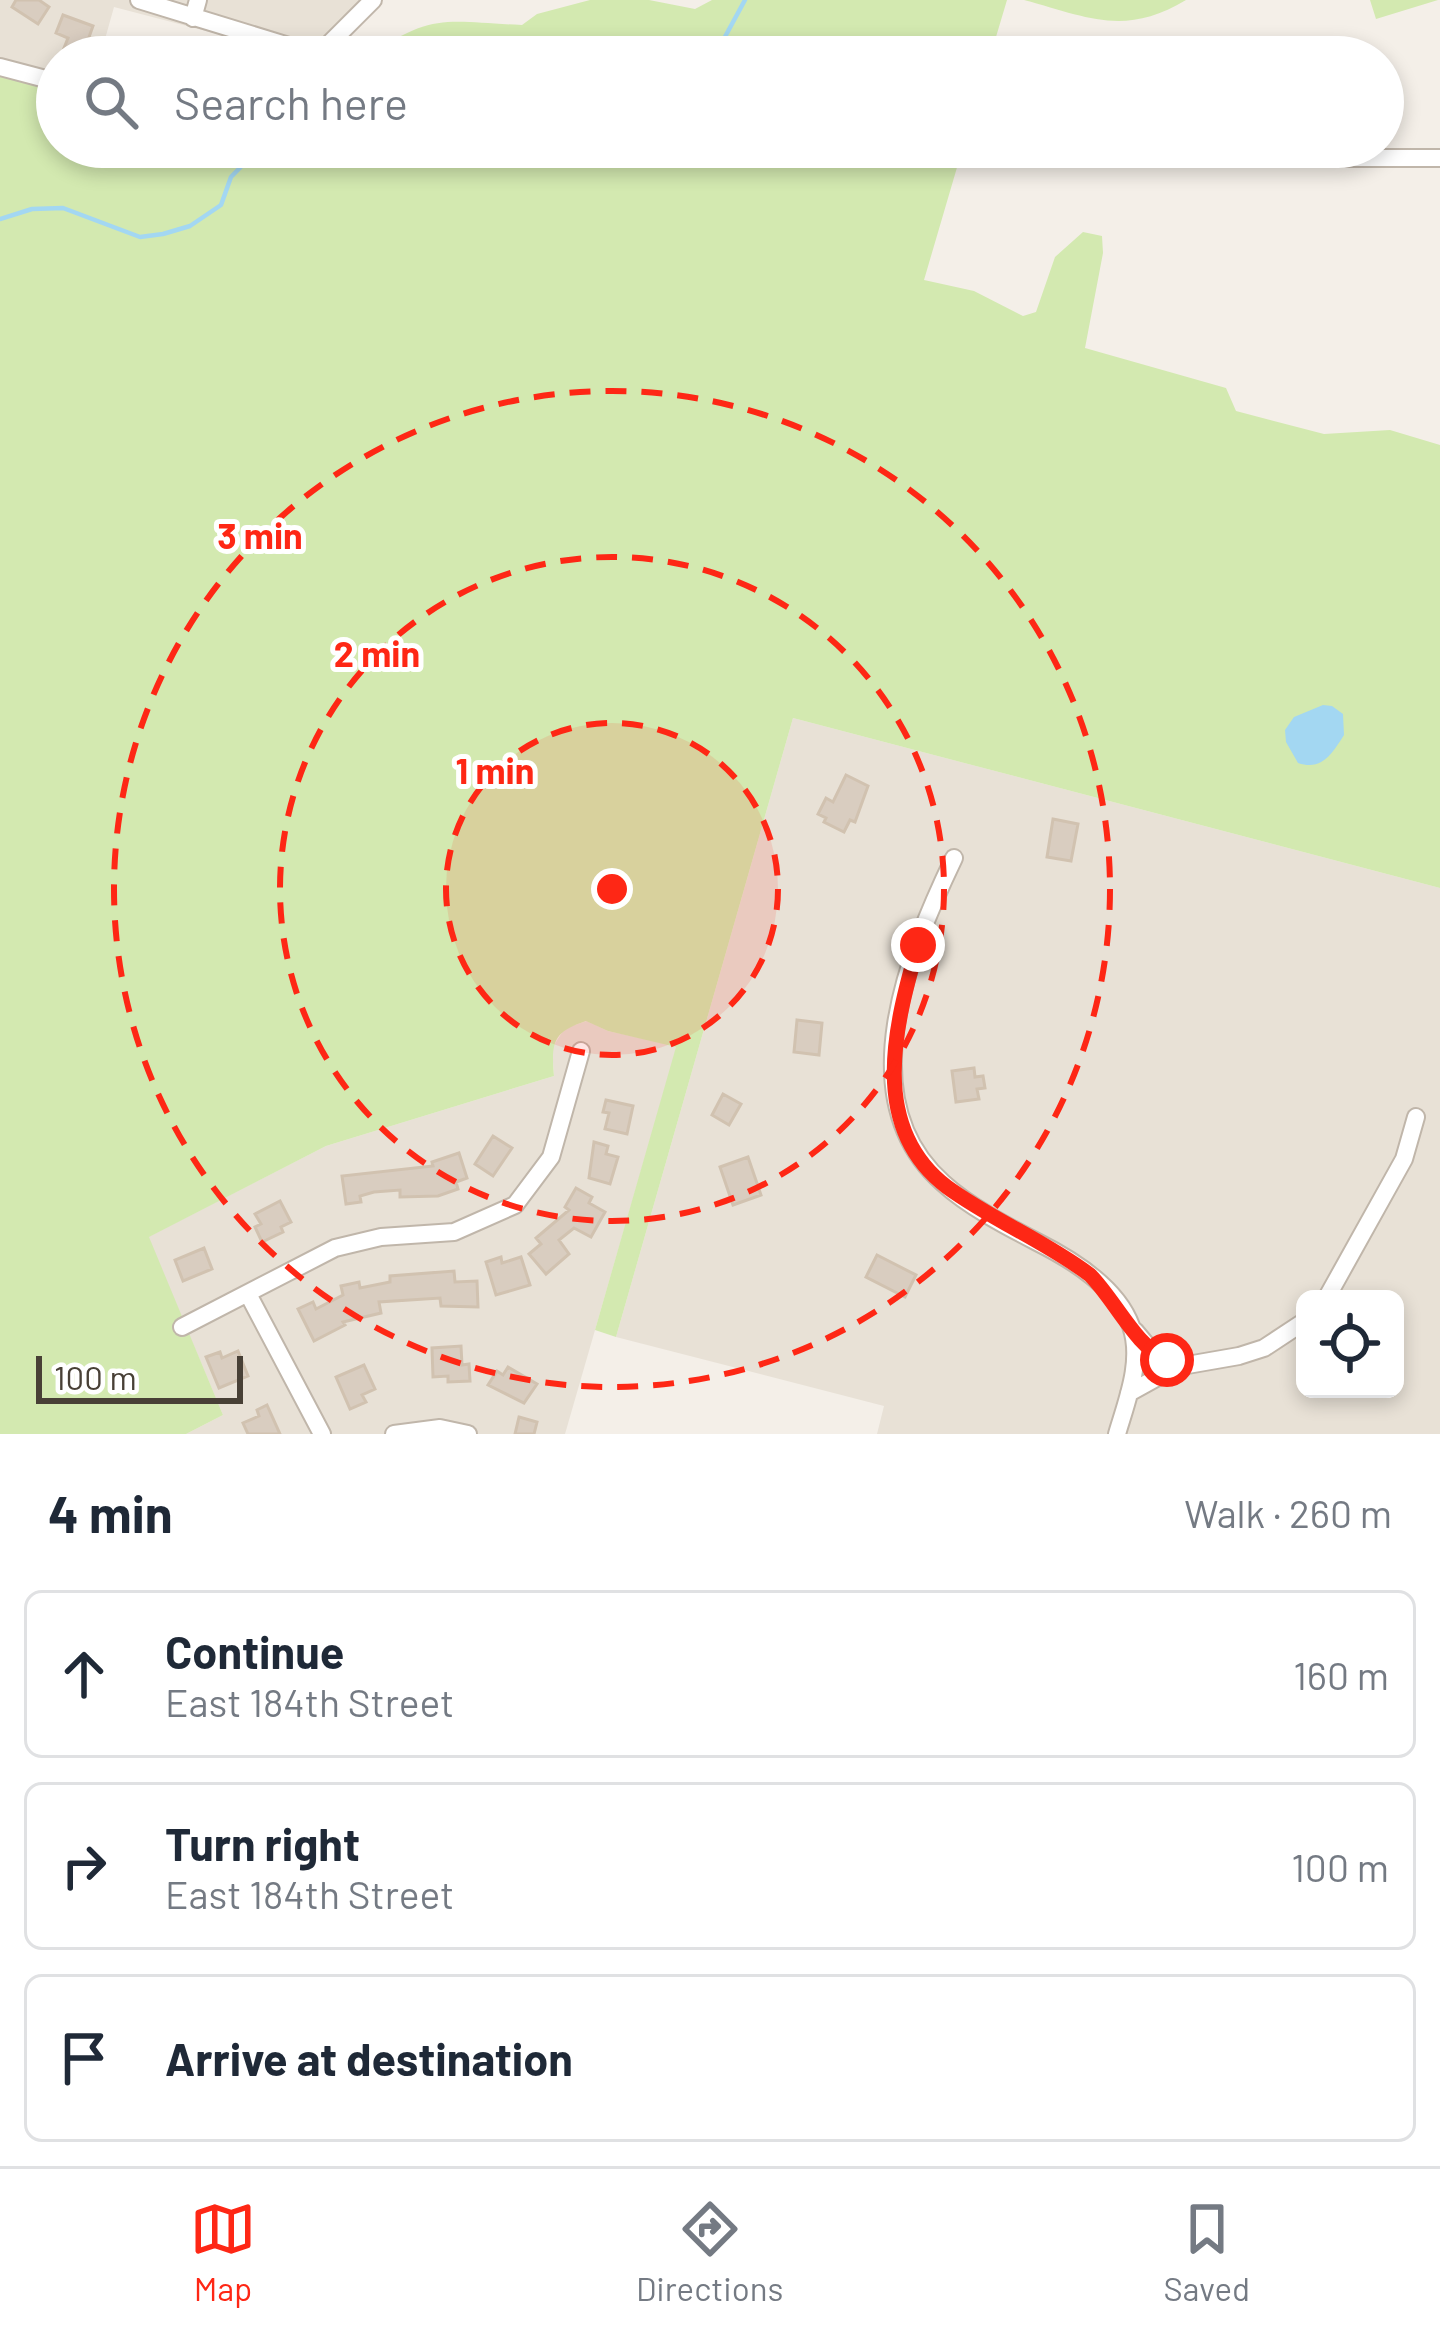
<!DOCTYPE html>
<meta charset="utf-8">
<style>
body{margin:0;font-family:Barlow,sans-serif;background:#f2f2f3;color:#1f2937}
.controls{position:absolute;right:36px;bottom:36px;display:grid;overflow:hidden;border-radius:18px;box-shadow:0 6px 18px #0003}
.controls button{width:108px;height:108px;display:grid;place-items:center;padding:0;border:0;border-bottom:3px solid #e0e1e3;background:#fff;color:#1f2937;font:60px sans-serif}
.scale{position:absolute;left:36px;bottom:30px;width:207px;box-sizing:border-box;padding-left:12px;border:6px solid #484036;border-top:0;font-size:33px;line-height:42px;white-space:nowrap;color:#484036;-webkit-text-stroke:9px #fff;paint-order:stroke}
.stop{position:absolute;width:36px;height:36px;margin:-27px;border:9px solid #fe2715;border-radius:50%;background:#fff}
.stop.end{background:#fe2715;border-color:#fff;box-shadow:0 3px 12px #0008}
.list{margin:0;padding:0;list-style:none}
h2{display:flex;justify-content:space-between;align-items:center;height:156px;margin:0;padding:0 48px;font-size:51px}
h2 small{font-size:39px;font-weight:400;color:#747a83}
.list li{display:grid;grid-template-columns:78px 1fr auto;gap:36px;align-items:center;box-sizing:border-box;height:168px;margin:0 24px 24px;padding:0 24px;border:3px solid #e0e1e3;border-radius:18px}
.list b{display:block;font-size:45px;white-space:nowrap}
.list p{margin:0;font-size:39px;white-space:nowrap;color:#747a83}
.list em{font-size:39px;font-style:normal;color:#747a83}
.icon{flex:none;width:66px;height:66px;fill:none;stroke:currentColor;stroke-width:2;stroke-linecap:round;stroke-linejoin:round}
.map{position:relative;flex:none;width:1440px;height:1434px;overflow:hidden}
.search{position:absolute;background:#fff;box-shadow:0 6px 18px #0003;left:36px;right:36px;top:36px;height:132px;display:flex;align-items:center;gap:30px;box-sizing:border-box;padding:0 42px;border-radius:66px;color:#747a83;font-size:45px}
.sheet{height:732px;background:#fff}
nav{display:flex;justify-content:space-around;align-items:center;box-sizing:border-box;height:168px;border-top:3px solid #e0e1e3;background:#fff;font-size:33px;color:#747a83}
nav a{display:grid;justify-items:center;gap:6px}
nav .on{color:#fe2715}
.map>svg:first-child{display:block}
.residential{fill:#e8e1d6;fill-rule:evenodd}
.green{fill:#d3e9b0}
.water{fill:#a3d7f2}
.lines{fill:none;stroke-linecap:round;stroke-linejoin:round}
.stream{stroke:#a3d7f2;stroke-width:4.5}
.building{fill:#d9cdc0;stroke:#d1c2b0;stroke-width:3}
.minor-casing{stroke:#c0b6aa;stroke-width:20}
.minor{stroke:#fff;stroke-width:16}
.route{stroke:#fe2715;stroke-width:15}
.ring{fill:none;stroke:#fe2715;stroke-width:6;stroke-dasharray:21 15}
.centre{fill:#fe2715;stroke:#fff;stroke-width:6}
.ring-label{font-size:36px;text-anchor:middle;font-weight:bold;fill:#fe2715;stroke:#fff;stroke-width:10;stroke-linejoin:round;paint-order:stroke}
</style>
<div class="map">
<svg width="1440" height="1434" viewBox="0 0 1440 1434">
<rect width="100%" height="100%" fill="#f4efe8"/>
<path class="residential" d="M0 0H362L302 56 114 7 100 57H57V85L0 70Z
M793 718 1440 888V1434H877L884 1406 616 1337ZM1305 1299H1395V1389H1305Z
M587 1021 608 1031 677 1046 565 1434H186L223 1415 148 1237 326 1146 554 1076 552 1048 565 1028Z"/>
<path class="green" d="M590 0H649L695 9 712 0H1007L990 57H368C432 11 448 22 522 25L537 14Z
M1024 0H1186C1125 37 1087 17 1024 0Z
M1370 0H1438L1376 19Z
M0 75 57 89V147H963L924 280 974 291 1023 316 1036 312 1055 257 1083 232 1102 236 1103 253 1085 348 1226 388 1236 411 1324 434 1390 430 1440 445V888L793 718 616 1337 595 1330 676 1047 608 1031 586 1021C553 1032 551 1042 554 1076L326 1146 149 1237 223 1415 186 1434H0Z"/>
<path class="water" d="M1323 705 1332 706 1343 714 1344 735C1332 754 1322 771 1298 763L1286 742 1285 730 1294 717Z"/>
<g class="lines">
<path class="stream" d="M453 57 451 40H471L537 57
M714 57 745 0
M0 219 32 209 63 208 140 237 163 234 190 226 221 205 231 177 260 147"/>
</g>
<path class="building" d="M16 0H39L49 7 38 24 12 7Z
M63 15 93 26 83 54 64 48 68 38 56 33Z
M846 775 868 786 855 822 850 820 844 832 824 822 826 818 818 814 826 798 833 802Z
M1053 819 1078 824 1071 861 1047 857Z
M797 1020 822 1023 819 1055 794 1052Z
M974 1068 975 1077 983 1076 985 1088 977 1089 979 1099 956 1102 952 1071Z
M723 1094 741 1104 729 1125 712 1115Z
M606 1100 633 1106 627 1134 605 1129 609 1113 603 1112Z
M493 1136 512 1148 493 1176 475 1164Z
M594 1142 608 1146 606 1154 618 1157 610 1184 589 1178Z
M459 1153 467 1178 456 1182 458 1189 438 1196 400 1197V1190L374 1192 360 1196 361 1202 346 1204 342 1176 433 1166 432 1162Z
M748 1157 761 1195 733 1205 720 1167Z
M576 1188 592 1197 589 1203 605 1212 591 1237 574 1228 559 1240 569 1254 546 1274 529 1254 541 1244 536 1238 569 1210 565 1207Z
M280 1201 291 1222 281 1227 283 1232 262 1242 255 1227 261 1224 255 1214Z
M204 1248 212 1269 183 1281 175 1260Z
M877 1255 916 1275 905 1297 866 1277Z
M501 1257 502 1263 521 1257 530 1285 496 1295 486 1262Z
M454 1271 455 1282 477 1281 478 1307 441 1306 440 1298 379 1302 381 1313 343 1322 345 1325 314 1341 298 1309 313 1302 316 1309 343 1295 341 1286 359 1282 360 1288 390 1282V1276Z
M461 1346 462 1365 469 1364 470 1381 448 1382V1376L433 1377 432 1348Z
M238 1351 248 1376 219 1388 206 1357 220 1352 222 1358Z
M364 1365 375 1389 362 1395 366 1402 350 1409 336 1377Z
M508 1367 537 1384 524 1403 488 1385 497 1371 503 1375Z
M267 1405 280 1434H248L243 1423 259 1416 257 1410Z
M519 1417 537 1422 534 1434H515Z"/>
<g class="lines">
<g class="minor-casing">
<path id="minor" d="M139 0 318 55
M193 18 198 0
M316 57 373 0
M0 67 57 82
M1253 147 1281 158H1440
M954 858C909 952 848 1099 943 1183 968 1206 1006 1226 1037 1242 1071 1259 1117 1287 1131 1326 1143 1361 1127 1400 1117 1434
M248 1294 322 1434
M1326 1299 1404 1159 1416 1117
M182 1327 335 1248 381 1237 454 1232 515 1205 551 1157 581 1051
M1135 1331 1155 1355 1186 1361
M1129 1393 1176 1367 1239 1356 1264 1348 1305 1321
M394 1434 440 1428 468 1434"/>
</g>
<use href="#minor" class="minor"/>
</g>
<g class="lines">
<path class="route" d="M918 945C895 1025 868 1127 947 1187 992 1220 1045 1241 1090 1275 1115 1300 1136 1347 1167 1360"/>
</g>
<circle cx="612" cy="889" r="166" fill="#fe2715" fill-opacity=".12"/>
<g class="ring">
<circle cx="612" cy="889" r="166"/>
<circle cx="612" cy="889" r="332"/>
<circle cx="612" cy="889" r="498"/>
</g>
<circle cx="612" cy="889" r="18" class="centre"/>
<g class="ring-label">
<text x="260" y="549">3 min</text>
<text x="377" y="667">2 min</text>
<text x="495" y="784">1 min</text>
</g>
</svg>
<div class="controls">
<button><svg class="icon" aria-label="locate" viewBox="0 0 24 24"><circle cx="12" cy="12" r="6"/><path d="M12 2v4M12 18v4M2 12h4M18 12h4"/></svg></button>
</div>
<div class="scale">100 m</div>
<div class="stop" style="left:1167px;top:1360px"></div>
<div class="stop end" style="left:918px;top:945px"></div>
<div class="search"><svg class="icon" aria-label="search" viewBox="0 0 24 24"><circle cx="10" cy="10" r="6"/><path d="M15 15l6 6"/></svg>Search here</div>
</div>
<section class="sheet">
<h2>4 min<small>Walk · 260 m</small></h2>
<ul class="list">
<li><svg class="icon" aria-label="ahead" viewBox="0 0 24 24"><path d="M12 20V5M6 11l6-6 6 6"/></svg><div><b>Continue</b><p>East 184th Street</p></div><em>160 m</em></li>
<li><svg class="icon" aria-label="right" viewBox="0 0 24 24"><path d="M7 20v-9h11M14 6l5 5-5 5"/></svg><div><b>Turn right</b><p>East 184th Street</p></div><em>100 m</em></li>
<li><svg class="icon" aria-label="arrive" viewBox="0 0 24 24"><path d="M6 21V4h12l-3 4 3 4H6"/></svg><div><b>Arrive at destination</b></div></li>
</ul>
</section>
<nav>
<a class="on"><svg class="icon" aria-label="map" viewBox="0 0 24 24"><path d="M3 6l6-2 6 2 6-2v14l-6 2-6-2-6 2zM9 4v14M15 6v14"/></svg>Map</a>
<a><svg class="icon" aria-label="directions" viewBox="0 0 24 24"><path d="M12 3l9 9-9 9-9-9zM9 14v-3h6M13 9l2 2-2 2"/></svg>Directions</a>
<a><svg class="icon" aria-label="saved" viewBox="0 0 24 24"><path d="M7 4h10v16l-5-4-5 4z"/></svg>Saved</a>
</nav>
